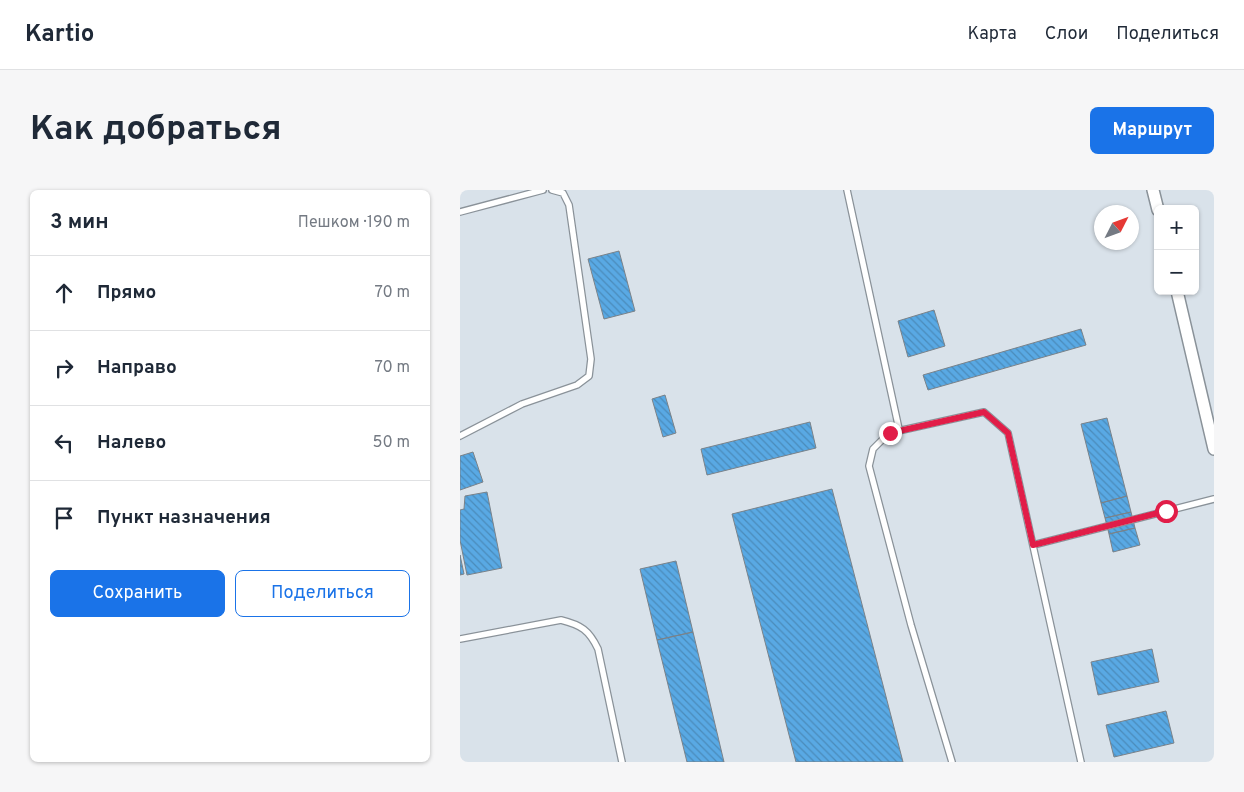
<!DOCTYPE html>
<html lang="ru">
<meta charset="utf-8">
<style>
body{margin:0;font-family:Overpass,sans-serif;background:#f6f6f7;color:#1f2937}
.controls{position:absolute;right:15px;top:15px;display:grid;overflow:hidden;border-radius:8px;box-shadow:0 1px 4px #0004}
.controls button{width:45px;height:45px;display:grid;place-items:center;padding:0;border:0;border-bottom:1px solid #e0e1e3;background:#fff;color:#1f2937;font:25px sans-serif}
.compass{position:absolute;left:634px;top:15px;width:45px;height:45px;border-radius:50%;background:#fff;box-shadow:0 1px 4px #0004;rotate:48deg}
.stop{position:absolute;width:15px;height:15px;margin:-11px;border:4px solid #e11d48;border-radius:50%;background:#fff}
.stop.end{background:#e11d48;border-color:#fff;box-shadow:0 1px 5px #0008}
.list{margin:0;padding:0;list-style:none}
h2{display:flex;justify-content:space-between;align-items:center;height:65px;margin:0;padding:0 20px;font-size:21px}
h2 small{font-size:16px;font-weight:400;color:#747a83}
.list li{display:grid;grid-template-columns:32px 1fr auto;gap:15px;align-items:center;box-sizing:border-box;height:75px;padding:0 20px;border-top:1px solid #e0e1e3}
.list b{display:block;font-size:19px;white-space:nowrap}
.list em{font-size:16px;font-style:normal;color:#747a83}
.actions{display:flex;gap:10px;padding:15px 20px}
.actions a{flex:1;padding:11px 0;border:1px solid #1a73e8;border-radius:8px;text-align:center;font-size:18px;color:#1a73e8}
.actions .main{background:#1a73e8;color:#fff}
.icon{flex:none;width:28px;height:28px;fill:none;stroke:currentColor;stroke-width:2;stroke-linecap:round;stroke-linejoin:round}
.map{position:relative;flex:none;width:754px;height:572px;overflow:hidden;border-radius:8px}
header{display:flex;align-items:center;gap:30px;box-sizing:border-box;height:70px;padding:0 25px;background:#fff;border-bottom:1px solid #e0e1e3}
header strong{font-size:24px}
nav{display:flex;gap:28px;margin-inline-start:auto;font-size:18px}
.intro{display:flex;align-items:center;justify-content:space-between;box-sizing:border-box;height:120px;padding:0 30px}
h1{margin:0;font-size:35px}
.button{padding:12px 22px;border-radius:8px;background:#1a73e8;color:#fff;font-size:18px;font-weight:700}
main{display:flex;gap:30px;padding:0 30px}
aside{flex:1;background:#fff;border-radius:8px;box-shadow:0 1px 4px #0004}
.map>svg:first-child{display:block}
.building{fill:url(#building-back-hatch);stroke:#7a8289}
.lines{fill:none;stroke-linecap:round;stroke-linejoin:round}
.lane-casing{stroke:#8a9299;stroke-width:8}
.street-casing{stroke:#8a9299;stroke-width:14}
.lane{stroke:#fff;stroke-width:5.5}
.street{stroke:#fff;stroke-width:11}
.route{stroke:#e11d48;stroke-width:6}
</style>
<header>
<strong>Kartio</strong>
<nav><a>Карта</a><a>Слои</a><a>Поделиться</a></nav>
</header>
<div class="intro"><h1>Как добраться</h1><a class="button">Маршрут</a></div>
<main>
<aside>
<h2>3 мин<small>Пешком · 190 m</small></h2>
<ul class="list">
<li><svg class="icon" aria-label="ahead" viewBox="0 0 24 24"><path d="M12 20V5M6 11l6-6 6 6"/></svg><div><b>Прямо</b></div><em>70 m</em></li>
<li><svg class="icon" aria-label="right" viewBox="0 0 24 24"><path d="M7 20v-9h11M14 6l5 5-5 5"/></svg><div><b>Направо</b></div><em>70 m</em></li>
<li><svg class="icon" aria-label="left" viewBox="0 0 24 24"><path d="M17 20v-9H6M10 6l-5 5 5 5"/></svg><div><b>Налево</b></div><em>50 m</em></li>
<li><svg class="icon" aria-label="arrive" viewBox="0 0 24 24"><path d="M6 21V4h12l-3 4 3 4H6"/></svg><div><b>Пункт назначения</b></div></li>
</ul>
<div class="actions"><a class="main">Сохранить</a><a>Поделиться</a></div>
</aside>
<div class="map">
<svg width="754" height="572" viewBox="0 0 754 572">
<defs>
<pattern id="building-back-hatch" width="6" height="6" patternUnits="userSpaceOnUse" patternTransform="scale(1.25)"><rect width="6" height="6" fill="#59a9e4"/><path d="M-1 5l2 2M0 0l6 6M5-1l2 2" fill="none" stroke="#4b8bba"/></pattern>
</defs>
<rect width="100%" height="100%" fill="#d9e2ea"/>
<path class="building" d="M159 61 175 121 144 129 128 69Z
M474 120 485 156 448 167 438 131Z
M621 139 626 155 468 200 463 185Z
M205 205 216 243 203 247 192 209Z
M647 228 667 306 641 313 621 234Z
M350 232 356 258 247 285 241 259Z
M13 262 23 292 0 300V266Z
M372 299 443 572H336L272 324Z
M27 302 42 378 7 385 0 350V320L4 319 5 306Z
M667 306 671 322 645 328 641 313Z
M671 322 675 338 649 344 645 328Z
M675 338 680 355 653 362 649 344Z
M0 365 4 384 0 385Z
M216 371 233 442 197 450 180 379Z
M233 442 264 572H227L197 450Z
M692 459 699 492 638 505 631 472Z
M706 521 714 553 654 567 646 535Z"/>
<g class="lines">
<g class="lane-casing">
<path id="lane" d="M387 0 439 239
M0 22 83 0
M0 246 62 214 117 195 129 186 131 169 109 15 103 3 92 0
M573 355 754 309
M0 449 101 430C121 435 129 440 138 459L162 572
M492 572 451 435 409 276 413 259 429 243 524 222 548 243 621 572"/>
</g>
<g class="street-casing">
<path id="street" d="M693 0 698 20
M717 101 754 259"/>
</g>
<use href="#lane" class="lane"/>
<use href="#street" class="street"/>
</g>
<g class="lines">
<path class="route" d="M430 243 524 222 548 243 573 355 706 321"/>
</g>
</svg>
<div class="controls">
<button>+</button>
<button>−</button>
</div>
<svg class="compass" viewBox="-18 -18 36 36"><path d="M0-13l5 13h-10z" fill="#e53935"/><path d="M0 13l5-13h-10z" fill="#747a83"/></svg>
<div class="stop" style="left:706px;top:321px"></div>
<div class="stop end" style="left:430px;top:243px"></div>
</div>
</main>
